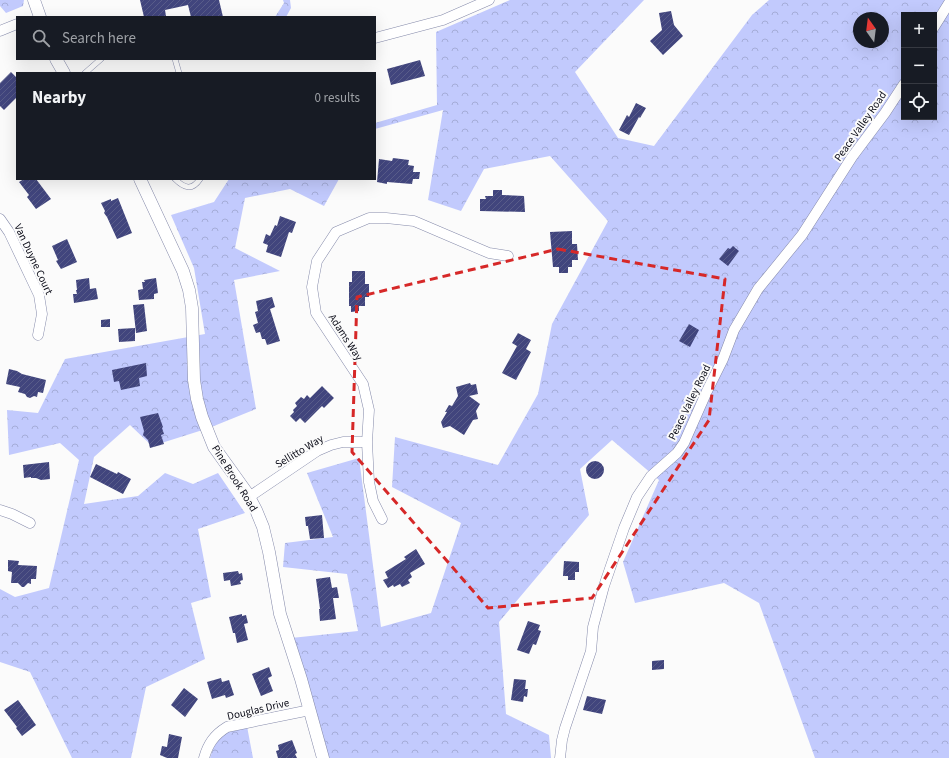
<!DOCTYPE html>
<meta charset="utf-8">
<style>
body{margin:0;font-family:"Source Sans 3",sans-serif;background:#20242c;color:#f1f3f6}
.controls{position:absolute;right:12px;top:12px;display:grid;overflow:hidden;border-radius:0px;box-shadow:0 4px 16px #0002}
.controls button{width:36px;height:36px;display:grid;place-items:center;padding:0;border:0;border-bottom:1px solid #363941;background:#171b24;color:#f1f3f6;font:20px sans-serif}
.compass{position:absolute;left:853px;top:12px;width:36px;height:36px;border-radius:50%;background:#171b24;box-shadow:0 4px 16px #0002;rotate:346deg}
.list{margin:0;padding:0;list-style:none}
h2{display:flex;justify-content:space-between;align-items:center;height:52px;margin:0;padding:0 16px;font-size:17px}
h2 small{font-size:13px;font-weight:400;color:#9ea1a6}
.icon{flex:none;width:22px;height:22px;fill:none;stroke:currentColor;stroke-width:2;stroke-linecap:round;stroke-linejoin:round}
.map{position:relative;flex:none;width:949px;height:758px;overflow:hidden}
.search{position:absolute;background:#171b24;box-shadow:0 4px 16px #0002;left:16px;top:16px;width:360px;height:44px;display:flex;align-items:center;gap:10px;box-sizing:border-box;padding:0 14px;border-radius:0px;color:#9ea1a6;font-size:15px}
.panel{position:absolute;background:#171b24;box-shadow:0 4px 16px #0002;left:16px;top:72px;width:360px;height:108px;border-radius:0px}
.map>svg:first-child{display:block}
.forest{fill:url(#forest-crowns);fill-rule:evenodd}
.building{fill:url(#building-hatch)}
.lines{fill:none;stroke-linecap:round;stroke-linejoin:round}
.service-casing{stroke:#858aaa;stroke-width:6}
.minor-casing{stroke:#858aaa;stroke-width:11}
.tertiary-casing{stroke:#858aaa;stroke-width:13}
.service{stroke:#fff;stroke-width:5}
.minor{stroke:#fff;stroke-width:10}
.tertiary{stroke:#fff;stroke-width:12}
.marked{fill:none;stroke:#d62828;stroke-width:3;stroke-dasharray:8 5;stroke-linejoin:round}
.labels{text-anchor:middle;stroke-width:4;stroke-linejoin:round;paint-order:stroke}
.street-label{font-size:11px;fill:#0b0c18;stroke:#fbfbfb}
</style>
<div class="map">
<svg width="949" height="758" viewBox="0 0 949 758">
<defs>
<pattern id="forest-crowns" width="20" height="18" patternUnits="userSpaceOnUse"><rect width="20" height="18" fill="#c2cafd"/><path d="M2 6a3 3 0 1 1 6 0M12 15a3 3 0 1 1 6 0" fill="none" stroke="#a5acd8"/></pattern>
<pattern id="building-hatch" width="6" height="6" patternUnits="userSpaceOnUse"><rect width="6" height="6" fill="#41457d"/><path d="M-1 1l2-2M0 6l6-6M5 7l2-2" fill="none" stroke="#585c89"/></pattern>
</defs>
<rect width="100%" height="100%" fill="#fbfbfb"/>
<path class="forest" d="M0 0H24L23 6 6 13 0 6Z
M283 0H290L291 8 286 17H275L284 3Z
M510 0H644L575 72 618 138 654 146 752 15 769 0H949V758H815L759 603 724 583 635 603 623 562 659 480 612 440 580 469 589 515 499 622 506 714 549 735 551 758H325L291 638 358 631 347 574 283 567 285 543 333 537 307 473 359 458 381 627 431 613 461 523 392 487 395 437 498 465 538 394 552 324 608 221 550 156 484 169 461 211 428 200 443 110 375 129V123L437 105 436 32ZM904 15H934V117H904ZM859 18H883V42H859Z
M229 179H339L324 206 290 189 245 198 235 248 280 271 234 280 256 409 209 428 152 446 130 425 94 457 84 504 138 496 165 473 193 484 218 473 245 513 198 529 211 597 191 603 205 659 146 687 131 758H72L30 672 0 662V589L15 597 49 588 79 460 60 443 9 455 7 410 38 413 65 359 205 334 194 268 171 215 214 202Z
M246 721 253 758H210L218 734Z"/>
<path class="building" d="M140 0H219L223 17H191L188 5 165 10 166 16 144 17Z
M671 11 674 25 683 36 663 55 650 41 662 30 659 13Z
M420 60 425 76 391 85 387 69Z
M11 72 17 78V97L4 110 0 106V83Z
M636 103 646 108 640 118 639 117 629 135 619 130 627 115 629 117Z
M393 158 409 160 408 165 414 166 413 172H420L419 179H413L412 184 387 182V184L377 182 379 159 392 161Z
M24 179H36L51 199 36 209 27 197 29 195 19 182Z
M493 190H502V195L524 196 525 212 480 211V199H486L485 196H493Z
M118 198 132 233 117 239 107 217 104 213 105 211 101 203 111 199V201Z
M280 216 296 222 292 233 289 232 281 257 266 252 268 245 263 243 266 234 270 236 275 225 277 226Z
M572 231V244H577L578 260H572V267H568V273H559V267H553L550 232Z
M67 239 77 262 61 269 56 261 58 260 52 246Z
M733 246 739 251 728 266 719 259 728 248 730 249Z
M352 271H365V284H369V297H365V306H359V311L351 312V306H349V282H352Z
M89 278 90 289 96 288 98 299 74 303 73 294H77L76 290H77L76 280Z
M156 278 158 293 154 294V299L139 300 138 290 143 289 142 282H145L144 280Z
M272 297 275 307 270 309 280 341 267 345 265 339H262L260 332 256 333 253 325 258 323 255 312 258 311 256 301Z
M144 304 147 331 136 333 133 305Z
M110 319V327H101V320Z
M689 324 699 330 690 347 679 341Z
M135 328V341L119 342 118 329Z
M518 333 531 340 526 349 531 352 516 380 502 373 517 346 512 343Z
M146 363 147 376 139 378 140 386 121 390 119 381 114 382 112 370Z
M9 369 17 371 22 374 46 380 43 393 38 392 37 397 34 396 30 398 27 397 25 394 18 392 20 387 6 384Z
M470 383 471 385 476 384 478 394 469 396 480 404 476 411 478 419 473 420 464 435 450 426 443 428 441 422 447 412H445L449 405 452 406 458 396 456 387Z
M322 386 334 398 324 408 322 406 305 423 300 418 296 422 290 416 294 412 293 410 297 406 295 403 301 397 304 399 307 395 310 398Z
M158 413 163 427 162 428 164 434 161 435 164 444 150 448 148 440 143 435 144 431 140 417Z
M586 470a9 9 0 1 1 18 0a9 9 0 1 1-18 0Z
M49 462 50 479 41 480 36 478H31V477L24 478 23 465Z
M96 464 117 474 118 472 131 479 123 494 90 477Z
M322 515 324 538 310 539 308 526H306L305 517Z
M416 549 425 564 410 573 412 577 408 580 410 583 402 587 400 584 394 587 393 585 388 588 383 580 388 578 385 572 406 559 404 557Z
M8 560 19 561 18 565 37 566 36 579H31V584L28 583 24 587H22L18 583H11L12 572 8 571Z
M564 561 579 562V572H575V580H568V576H563Z
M238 571 239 574 242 573 243 580 240 581 241 584 231 586 230 580 224 581 223 573Z
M330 577 332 588 337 587 339 598H333L336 619 320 621 319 609H320L316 579Z
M242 614V616L246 615 248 623 244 624 248 640 237 643 235 633H233L229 617Z
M528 621 540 625 538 630 541 631 536 645 533 644 529 654 517 650Z
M664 660V669L652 670V661Z
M269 667 272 676 268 678 273 691 261 696 252 674Z
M221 678 222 682 229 680 234 695 226 698 225 695 212 699 207 682Z
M514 679 526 680 525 689H528L527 697 524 696 523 702 511 700Z
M184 688 198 699 185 717 171 705Z
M587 696 606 700 602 714 583 710Z
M18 700 36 725 22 736 16 728 17 727 4 710Z
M169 734 182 737 178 758H167L160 755 162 746 167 747Z
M292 740 297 753 295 754 297 758H278L276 751 279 750 278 745Z"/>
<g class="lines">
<g class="service-casing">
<path id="service" d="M175 59 179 73
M85 73 101 59
M175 179C184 188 192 191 200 179"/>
</g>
<g class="minor-casing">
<path id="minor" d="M934 27 949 3
M0 31 17 24
M375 38 443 20 489 0
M0 219 9 232 39 295 42 314 38 335
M249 497 317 451 331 445 343 442H367
M0 510 12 514 30 523
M382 519 373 501 369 482 367 442 369 410 363 384 316 313 312 287 317 261 336 232 369 218H386L414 221 489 253 508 256
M204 758C208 744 214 735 227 727L310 710
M560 758 562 740 565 728 591 651 593 627 604 586 624 528 637 497 651 476 677 453 684 443 707 391 723 359 734 330 758 289 802 235 852 157 885 113 904 84"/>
</g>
<g class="tertiary-casing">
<path id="tertiary" d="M34 0 40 17
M56 59 64 73
M140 179 183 271 189 290 192 308 194 380 197 399 202 417 214 447 247 493 256 510 263 527 269 552 280 614 301 679 323 758"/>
</g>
<use href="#service" class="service"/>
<use href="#minor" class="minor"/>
<use href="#tertiary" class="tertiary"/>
</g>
<path class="marked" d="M558 249 725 279 709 420 592 598 488 608 352 452 357 297Z"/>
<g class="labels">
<g class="street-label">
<text transform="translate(860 126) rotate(-55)" y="4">Peace Valley Road</text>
<text transform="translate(34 259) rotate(65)" y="4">Van Duyne Court</text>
<text transform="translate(346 337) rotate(57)" y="4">Adams Way</text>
<text transform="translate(689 402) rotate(-64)" y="4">Peace Valley Road</text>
<text transform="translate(299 451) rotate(-31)" y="4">Sellitto Way</text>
<text transform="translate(235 478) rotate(58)" y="4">Pine Brook Road</text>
<text transform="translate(258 709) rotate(-13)" y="4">Douglas Drive</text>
</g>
</g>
</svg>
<div class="controls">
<button>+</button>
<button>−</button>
<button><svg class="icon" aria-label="locate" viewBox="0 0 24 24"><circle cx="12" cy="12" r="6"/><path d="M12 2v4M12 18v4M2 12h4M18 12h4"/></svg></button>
</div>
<svg class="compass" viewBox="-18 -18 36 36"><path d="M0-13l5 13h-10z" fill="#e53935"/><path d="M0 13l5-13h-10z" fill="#9ea1a6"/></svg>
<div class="search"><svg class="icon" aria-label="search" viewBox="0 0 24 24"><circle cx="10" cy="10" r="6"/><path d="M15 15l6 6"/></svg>Search here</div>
<section class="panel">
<h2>Nearby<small>0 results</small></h2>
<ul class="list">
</ul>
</section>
</div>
